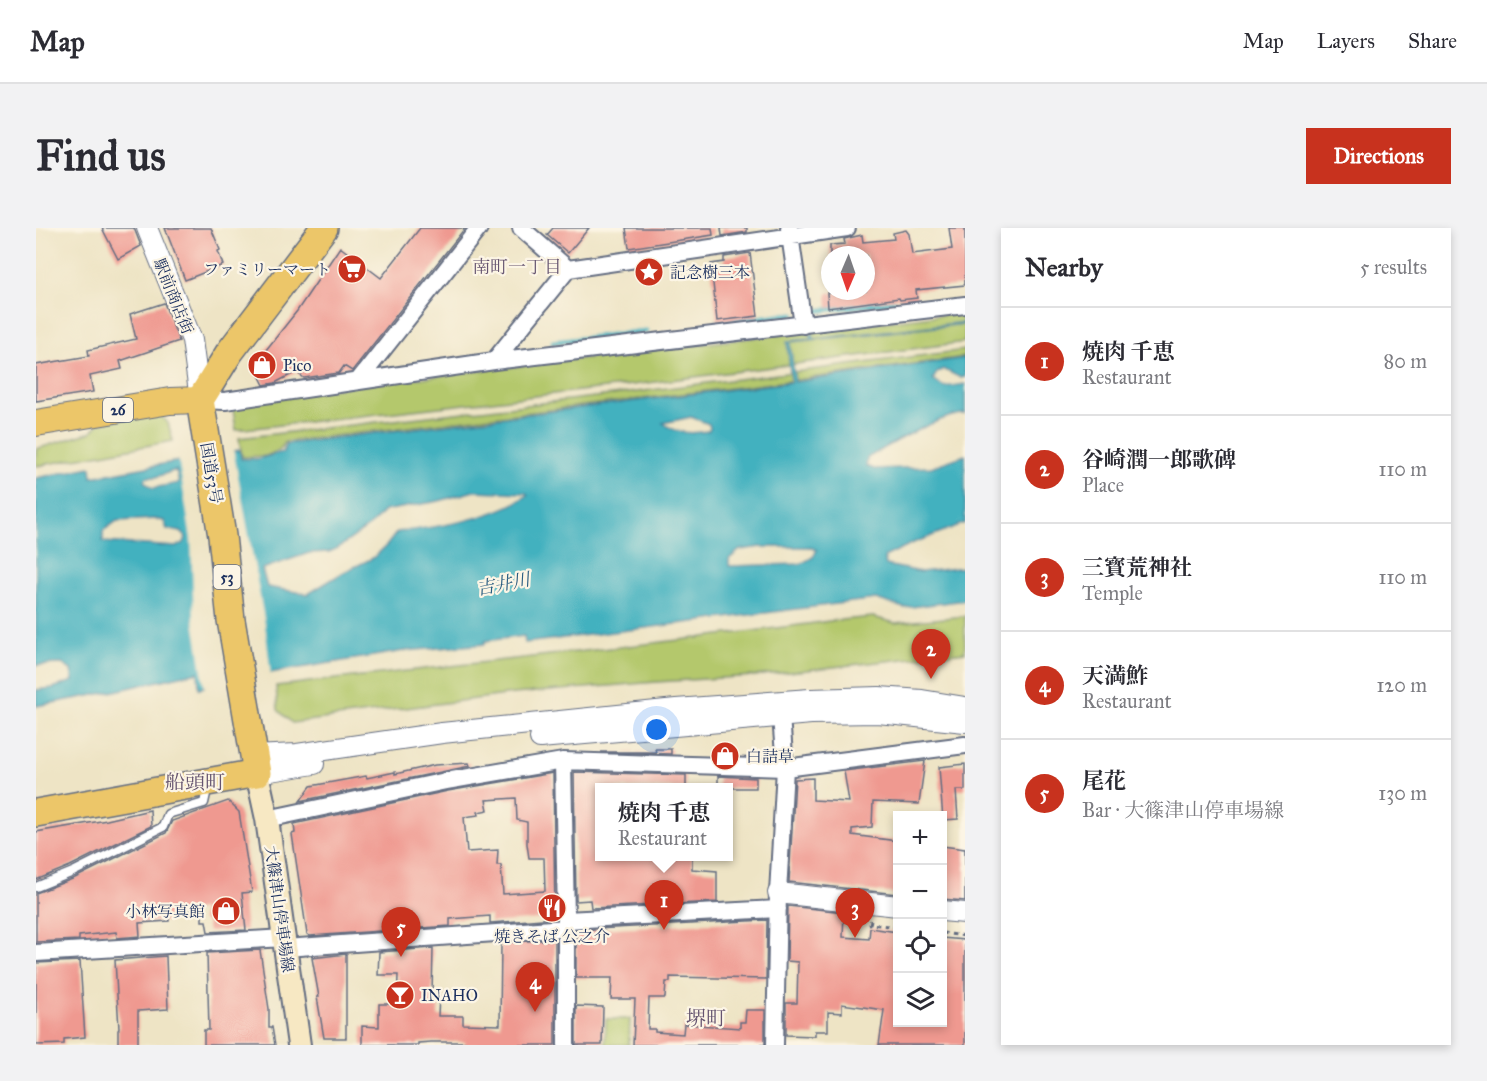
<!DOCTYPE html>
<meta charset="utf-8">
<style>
body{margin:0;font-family:"IM FELL Great Primer","Noto Serif JP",serif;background:#f2f2f3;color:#2b2b33}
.controls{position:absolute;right:18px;bottom:18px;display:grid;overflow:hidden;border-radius:0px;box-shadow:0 3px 9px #0003}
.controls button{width:54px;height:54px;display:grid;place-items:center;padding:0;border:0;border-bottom:2px solid #e1e1e2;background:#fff;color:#2b2b33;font:30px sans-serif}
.compass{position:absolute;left:785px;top:18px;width:54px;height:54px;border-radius:50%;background:#fff;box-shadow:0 3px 9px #0003;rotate:182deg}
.you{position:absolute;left:621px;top:502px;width:21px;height:21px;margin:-15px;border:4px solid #fff;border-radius:50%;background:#1a73e8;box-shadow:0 0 0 9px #1a73e833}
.badge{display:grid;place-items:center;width:39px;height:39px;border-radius:50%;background:#c8321e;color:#fff;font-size:20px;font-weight:700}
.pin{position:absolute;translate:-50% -50px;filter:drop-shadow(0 2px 3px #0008)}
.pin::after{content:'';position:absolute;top:32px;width:21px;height:18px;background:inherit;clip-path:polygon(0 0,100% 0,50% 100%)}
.popup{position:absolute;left:559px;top:555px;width:138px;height:78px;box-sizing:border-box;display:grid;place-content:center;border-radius:0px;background:#fff;filter:drop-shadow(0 2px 4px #0005);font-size:20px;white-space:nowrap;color:#7c7c81}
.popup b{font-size:22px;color:#2b2b33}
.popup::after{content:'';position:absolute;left:50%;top:100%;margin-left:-12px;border:12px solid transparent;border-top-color:#fff}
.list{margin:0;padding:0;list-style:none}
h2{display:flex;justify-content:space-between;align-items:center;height:78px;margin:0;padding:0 24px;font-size:26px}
h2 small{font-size:20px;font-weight:400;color:#7c7c81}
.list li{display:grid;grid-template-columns:39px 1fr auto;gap:18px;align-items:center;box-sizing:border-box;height:108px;padding:0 24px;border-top:2px solid #e1e1e2}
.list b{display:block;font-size:22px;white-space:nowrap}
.list p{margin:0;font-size:20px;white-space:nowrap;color:#7c7c81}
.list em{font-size:20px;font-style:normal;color:#7c7c81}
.icon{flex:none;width:33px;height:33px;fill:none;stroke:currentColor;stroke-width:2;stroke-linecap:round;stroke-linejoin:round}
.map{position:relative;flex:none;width:929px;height:817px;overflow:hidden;border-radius:0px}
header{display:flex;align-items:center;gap:36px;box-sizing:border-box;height:84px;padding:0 30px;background:#fff;border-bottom:2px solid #e1e1e2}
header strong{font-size:28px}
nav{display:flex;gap:33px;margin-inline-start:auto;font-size:21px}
.intro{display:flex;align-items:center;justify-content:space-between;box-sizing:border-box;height:144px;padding:0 36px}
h1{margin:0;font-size:42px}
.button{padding:15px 27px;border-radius:0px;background:#c8321e;color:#fff;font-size:21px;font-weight:700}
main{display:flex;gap:36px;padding:0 36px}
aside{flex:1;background:#fff;border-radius:0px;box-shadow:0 3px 9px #0003}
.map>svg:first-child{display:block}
.green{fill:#b4c86c;stroke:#687c65;stroke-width:1.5}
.water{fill:#43b1bf;stroke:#2f708e;stroke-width:1.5;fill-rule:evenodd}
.pier{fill:#eee4c5}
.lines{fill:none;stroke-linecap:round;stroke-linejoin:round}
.stream{stroke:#43b1bf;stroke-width:5}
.building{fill:#ef9990;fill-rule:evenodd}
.service-casing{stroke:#656e82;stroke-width:11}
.minor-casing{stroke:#656e82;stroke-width:20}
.tertiary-casing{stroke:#656e82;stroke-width:22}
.secondary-casing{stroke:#656e82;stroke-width:26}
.primary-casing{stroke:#656e82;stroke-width:28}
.trunk-casing{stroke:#656e82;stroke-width:30}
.path{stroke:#656e82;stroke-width:3;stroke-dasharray:4.5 4.5;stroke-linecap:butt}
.service{stroke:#fff;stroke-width:8}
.minor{stroke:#fff;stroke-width:16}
.tertiary{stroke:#fff;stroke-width:20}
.secondary{stroke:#f7e8c3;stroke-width:22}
.primary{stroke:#ecc669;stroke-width:26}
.trunk{stroke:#ecc669;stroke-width:27}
.labels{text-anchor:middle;stroke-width:4.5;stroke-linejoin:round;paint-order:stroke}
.shield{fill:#fcf5e5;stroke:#5e6a86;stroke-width:1.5}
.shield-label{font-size:15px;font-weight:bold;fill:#1b2f5e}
.poi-label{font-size:16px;fill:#1b2f5e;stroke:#fcf5e5;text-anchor:start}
.street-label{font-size:16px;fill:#1b2f5e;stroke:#fcf5e5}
.neighbourhood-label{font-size:18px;fill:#655470;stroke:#fcf5e5}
.water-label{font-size:18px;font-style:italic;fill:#295c80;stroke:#fcf5e5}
.quarter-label{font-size:20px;fill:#655470;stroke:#fcf5e5}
</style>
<header>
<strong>Map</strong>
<nav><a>Map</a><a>Layers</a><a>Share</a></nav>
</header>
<div class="intro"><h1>Find us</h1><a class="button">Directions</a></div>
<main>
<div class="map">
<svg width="929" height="817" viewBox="0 0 929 817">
<rect width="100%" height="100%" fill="#fcf5e5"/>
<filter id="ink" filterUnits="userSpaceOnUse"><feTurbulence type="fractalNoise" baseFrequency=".0167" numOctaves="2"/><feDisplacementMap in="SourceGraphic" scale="12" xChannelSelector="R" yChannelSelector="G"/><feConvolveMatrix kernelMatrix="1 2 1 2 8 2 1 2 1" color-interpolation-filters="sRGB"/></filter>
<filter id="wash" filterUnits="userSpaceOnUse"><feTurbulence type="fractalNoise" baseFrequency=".008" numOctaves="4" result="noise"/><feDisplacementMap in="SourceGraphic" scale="24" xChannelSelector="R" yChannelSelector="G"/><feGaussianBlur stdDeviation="1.35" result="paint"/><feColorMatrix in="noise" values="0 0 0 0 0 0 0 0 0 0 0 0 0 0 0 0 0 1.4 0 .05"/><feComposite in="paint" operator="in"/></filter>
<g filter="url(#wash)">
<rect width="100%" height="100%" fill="#eee4c5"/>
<path class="green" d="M929 84V114L596 157 200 202 196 175 269 164Z
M929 122V129L761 152 249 214 244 222 230 228 206 229 203 210 585 166Z
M122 184 132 195 137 213 0 238V221L55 204 64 195Z
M929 388V424L718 448 620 454 477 466 256 495 242 482 240 458C425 436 609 418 794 393L837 389 859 395Z
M570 791H594L593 817H569Z"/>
<path class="water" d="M929 94V96L754 114 759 154 929 130V149L925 150 907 141 900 146 897 152 908 159 929 156V186C907 185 852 218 831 230L830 238 838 241 895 239 929 227V295L877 315 848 329 850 337 885 344 929 339V372L868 380 840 371 489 415 488 408 449 413V416L368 423 239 444 163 460 162 444 79 463 0 478V462L17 460 37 453 35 442 26 436 0 437V250L55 239 56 249 204 222 205 231H222L247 224 250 216 755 154 751 113 775 111 774 105H777L778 111ZM655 189 673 196 674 200 672 203C654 206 642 206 627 195ZM140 242 143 255 117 260 108 253 111 249H120ZM438 263 490 265 492 267C458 291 402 299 361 304L351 317 337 330 308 344 272 366 231 359 226 341 273 325 293 324 302 320 336 296 348 283 403 273ZM119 291 128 293 131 301 145 304 150 309 148 315 140 319 67 314V303L81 293ZM725 319H773L781 322 777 329 765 336 693 338V331L704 322Z"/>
<path class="pier" d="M197 220 229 396 235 448 169 462 158 392 155 311 142 229Z"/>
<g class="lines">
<path class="stream" d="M771 84 858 74
M747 87 758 86
M710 92 743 87
M681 95 706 92
M517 114 610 103"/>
</g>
<g id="blocks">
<path class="building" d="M66 0H98L105 18 82 31Z
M129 0H175L184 22 182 23 187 37 149 52Z
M384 0H429L316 143 308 138 303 145 268 150 260 144 239 155 228 157 218 137 261 83 304 19 345 50Z
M517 0H553L532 25 511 7Z
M590 0H676L677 7 593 20Z
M685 0H711V4L686 8Z
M913 0H929V57L880 62 881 70 864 72 863 70 792 80 791 65 830 63V27H794V17L809 16 808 11 826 7 827 14 858 11 857 5 870 2 873 6 876 26 916 21Z
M714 25 722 88 681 93 675 36 688 34V29Z
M128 75 143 113 84 133 86 141 54 148 57 164 0 173V137L53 128 52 122 100 111 94 86Z
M619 521H635V526L565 524H620Z
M889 533 883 576 837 574 836 599 816 601V607L861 613V666L753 654 759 551 777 550V572L813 574 808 543Z
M433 535 434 538 264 573 275 558 330 548 331 550 359 544V546L399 537Z
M929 536V562H920L922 591 907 592 903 539Z
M538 544 650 547V560H564V628H656V641L681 643V674L555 680 554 672 540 673Z
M517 545 519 690 454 695V688L414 691V698L274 708 271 706 256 606 259 605 258 596 412 563ZM480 570 481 592 491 594V616L493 630H508L509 663 467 666 465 637H461L462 622 431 624 428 589 443 587 442 584 452 582 450 572Z
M682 548 720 550V560H682Z
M192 573 203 584 216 664 206 665 210 702 172 704 170 693H166V681L133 686V693L103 695 104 708 81 710 80 704 43 708V712L0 714V665L39 650 130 605 136 593Z
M114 582 115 598 34 638 0 652V604L71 592Z
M906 618 929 621V673L906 671Z
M752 678 808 684 807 709 833 711 834 700 861 704V795H906V710L929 712V817H843L848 782 806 776V785L792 784V803H779V808L750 807V775H761L762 734 751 733Z
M731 692 730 751 634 749V754H630L629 770H613L612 801H619V804L647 806 648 796 704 800V794H709L710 782H729V817H597L599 771H575L576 750H540V702Z
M519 711V817H429V814H395L382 815V817H326V798L343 799V776H361L362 747H342L343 724 397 720 396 767 403 768 402 788H427V796L464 797 465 715Z
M224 722 233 781V799H236L239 817H168V802H173L171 725Z
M310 726V810H288L281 769H283L276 730Z
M130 728 132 781 102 783V817H82V802L83 801 79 732Z
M44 733 49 809 28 811V816L0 817V735Z
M540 778 567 779 566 817H540Z"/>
</g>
</g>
<g filter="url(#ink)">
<use href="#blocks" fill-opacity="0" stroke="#656e82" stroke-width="1.5"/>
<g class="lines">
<g class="service-casing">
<path id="service" d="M0 659 37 644 127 599 132 586 168 575 172 557"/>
</g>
<g class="minor-casing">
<path id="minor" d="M485 0 532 41
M753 0 767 97
M458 133 532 41 811 0
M322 153 443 0
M164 172 189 173 458 133 929 77
M527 533 530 692V817
M231 591 410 553 527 533 749 540 929 517
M530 692 742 681
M249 720 530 700
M0 725 248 710
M739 817 742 665 749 540 745 488"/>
</g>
<g class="tertiary-casing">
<path id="tertiary" d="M111 0 156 112 164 172
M504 510 775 486 842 485 929 494
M217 528 261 526 406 505 640 481 774 471 843 469 886 472 929 479
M221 545 278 536
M742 665 862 678
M906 683 929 685"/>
</g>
<g class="secondary-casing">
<path id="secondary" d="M221 545 231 591 263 817"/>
</g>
<g class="primary-casing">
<path id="primary" d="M0 195 134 173 164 172"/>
</g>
<g class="trunk-casing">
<path id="trunk" d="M0 585 221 545 195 392 186 308 164 172 193 125 288 0"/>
</g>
<path class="path" d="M835 692 834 696 862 699
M906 705 929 708"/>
<use href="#service" class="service"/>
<use href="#minor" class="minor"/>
<use href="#tertiary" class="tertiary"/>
<use href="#secondary" class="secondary"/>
<use href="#primary" class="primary"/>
<use href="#trunk" class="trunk"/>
</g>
</g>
<defs>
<g id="supermarket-disc" transform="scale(1.5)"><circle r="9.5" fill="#c8321e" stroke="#fcf5e5"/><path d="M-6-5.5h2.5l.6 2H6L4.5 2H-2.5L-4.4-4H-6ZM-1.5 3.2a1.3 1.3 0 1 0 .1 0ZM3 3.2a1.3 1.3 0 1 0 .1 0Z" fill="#fff"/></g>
<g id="sight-disc" transform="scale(1.5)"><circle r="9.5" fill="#c8321e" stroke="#fcf5e5"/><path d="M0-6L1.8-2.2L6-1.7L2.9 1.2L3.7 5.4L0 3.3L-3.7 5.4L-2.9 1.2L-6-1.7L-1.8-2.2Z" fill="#fff"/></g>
<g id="shop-disc" transform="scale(1.5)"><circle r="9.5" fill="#c8321e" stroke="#fcf5e5"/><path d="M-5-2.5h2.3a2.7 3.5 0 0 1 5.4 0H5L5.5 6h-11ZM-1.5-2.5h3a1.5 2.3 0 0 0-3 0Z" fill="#fff"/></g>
<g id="restaurant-disc" transform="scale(1.5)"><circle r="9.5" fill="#c8321e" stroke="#fcf5e5"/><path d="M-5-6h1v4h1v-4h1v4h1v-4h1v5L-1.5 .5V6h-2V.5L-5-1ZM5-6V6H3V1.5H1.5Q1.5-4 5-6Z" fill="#fff"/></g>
<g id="bar-disc" transform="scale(1.5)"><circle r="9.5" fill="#c8321e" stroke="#fcf5e5"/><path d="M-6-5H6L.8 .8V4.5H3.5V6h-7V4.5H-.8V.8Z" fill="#fff"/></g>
</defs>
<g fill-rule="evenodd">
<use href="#supermarket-disc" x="316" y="41"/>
<use href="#sight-disc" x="613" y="44"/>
<use href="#shop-disc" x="226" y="137"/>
<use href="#shop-disc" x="689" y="528"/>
<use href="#restaurant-disc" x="516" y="680"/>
<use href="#shop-disc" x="190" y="683"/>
<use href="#bar-disc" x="364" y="767"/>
</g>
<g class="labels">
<g class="shield">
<rect x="67" y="170" width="30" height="24" rx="4.5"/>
<rect x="177.5" y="337" width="27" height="24" rx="4.5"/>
</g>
<g class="shield-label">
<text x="82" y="187">26</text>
<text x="191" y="354">53</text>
</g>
<g class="poi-label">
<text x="295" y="47" text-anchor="end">ファミリーマート</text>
<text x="634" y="50">記念樹三本</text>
<text x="247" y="143">Pico</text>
<text x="710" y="534">白詰草</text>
<text x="169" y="689" text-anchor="end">小林写真館</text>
<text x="516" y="714" text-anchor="middle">焼きそば 公之介</text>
<text x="385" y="773">INAHO</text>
</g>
<g class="street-label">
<text transform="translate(138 68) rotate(68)" y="6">駅前商店街</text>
<text transform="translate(176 245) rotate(80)" y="6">国道53号</text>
<text transform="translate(244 681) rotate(82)" y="6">大篠津山停車場線</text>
</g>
<g class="neighbourhood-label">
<text x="481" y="45">南町一丁目</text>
</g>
<g class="water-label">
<text transform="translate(467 356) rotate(-11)" y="6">吉井川</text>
</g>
<g class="quarter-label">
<text x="159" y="561">船頭町</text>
<text x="670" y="797">堺町</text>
</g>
</g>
</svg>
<div class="controls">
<button>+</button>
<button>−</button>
<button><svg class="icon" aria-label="locate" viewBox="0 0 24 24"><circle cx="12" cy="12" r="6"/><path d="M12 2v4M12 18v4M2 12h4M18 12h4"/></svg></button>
<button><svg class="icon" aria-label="layers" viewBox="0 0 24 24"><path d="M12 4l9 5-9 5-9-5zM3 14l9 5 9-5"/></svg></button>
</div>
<svg class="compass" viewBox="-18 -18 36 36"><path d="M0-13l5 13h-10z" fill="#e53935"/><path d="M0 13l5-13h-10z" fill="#7c7c81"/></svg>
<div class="you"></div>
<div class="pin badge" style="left:628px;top:702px">1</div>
<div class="popup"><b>焼肉 千恵</b>Restaurant</div>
<div class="pin badge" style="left:895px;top:451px">2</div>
<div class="pin badge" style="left:819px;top:710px">3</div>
<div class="pin badge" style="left:499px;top:784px">4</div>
<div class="pin badge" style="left:365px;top:729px">5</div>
</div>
<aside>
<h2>Nearby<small>5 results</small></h2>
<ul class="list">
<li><span class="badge">1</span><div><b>焼肉 千恵</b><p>Restaurant</p></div><em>80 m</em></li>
<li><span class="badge">2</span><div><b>谷崎潤一郎歌碑</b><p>Place</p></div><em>110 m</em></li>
<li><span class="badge">3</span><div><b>三寳荒神社</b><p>Temple</p></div><em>110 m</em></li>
<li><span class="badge">4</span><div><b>天満鮓</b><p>Restaurant</p></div><em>120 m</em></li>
<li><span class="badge">5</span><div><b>尾花</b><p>Bar · 大篠津山停車場線</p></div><em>130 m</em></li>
</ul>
</aside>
</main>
